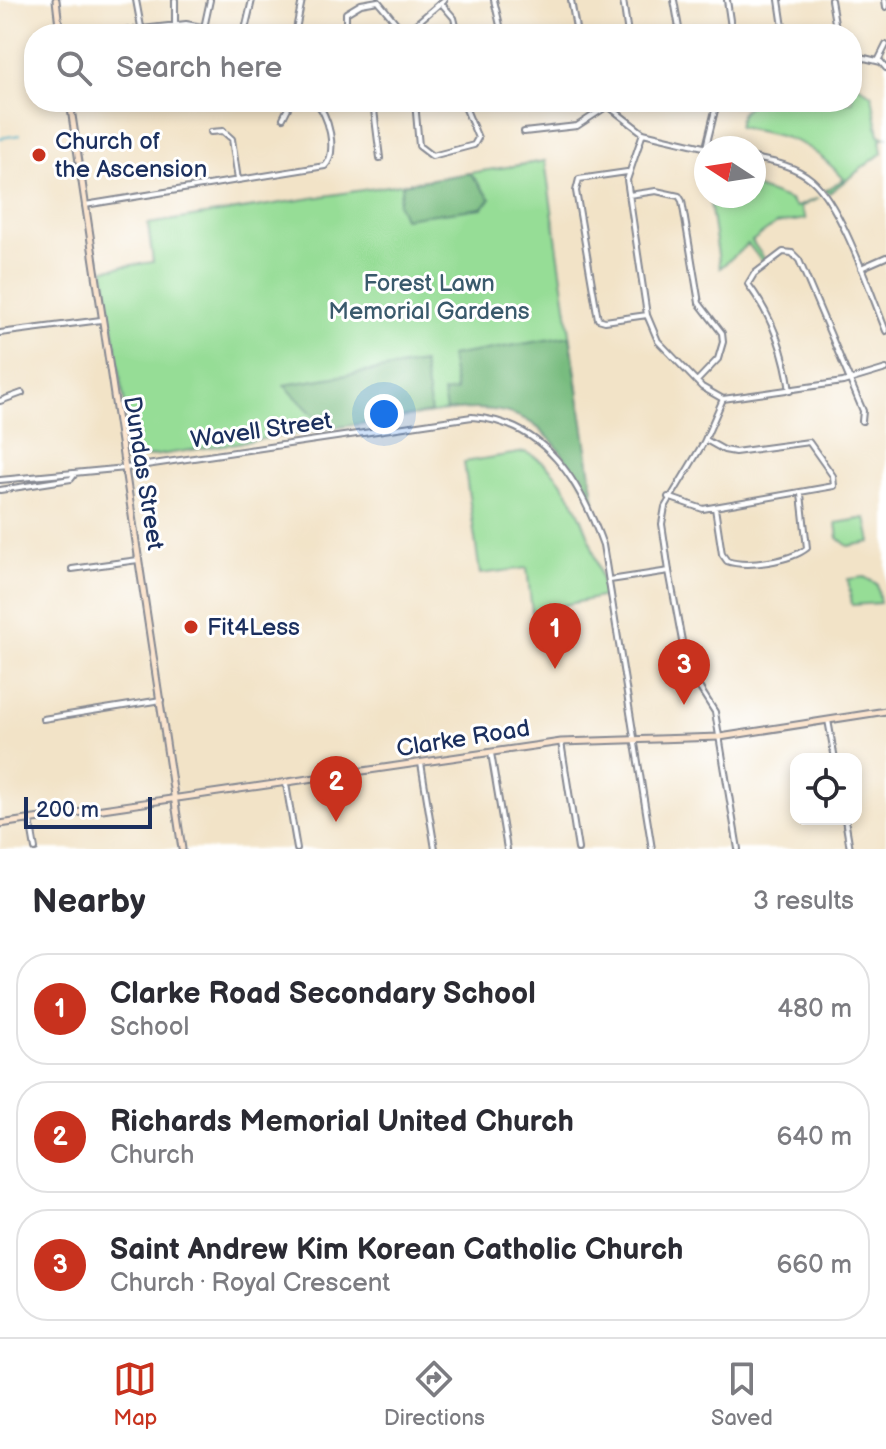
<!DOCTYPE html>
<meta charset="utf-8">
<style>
body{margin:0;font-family:"Balsamiq Sans",sans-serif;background:#f2f2f3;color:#2b2b33}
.controls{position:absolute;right:24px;bottom:24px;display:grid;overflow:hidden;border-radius:16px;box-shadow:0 4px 12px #0003}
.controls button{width:72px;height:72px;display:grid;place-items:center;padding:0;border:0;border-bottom:2px solid #e1e1e2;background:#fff;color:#2b2b33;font:40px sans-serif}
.compass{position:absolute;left:694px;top:136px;width:72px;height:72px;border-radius:50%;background:#fff;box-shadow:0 4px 12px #0003;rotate:282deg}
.scale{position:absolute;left:24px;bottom:20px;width:128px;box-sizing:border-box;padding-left:8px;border:4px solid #1b2f5e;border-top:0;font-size:22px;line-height:28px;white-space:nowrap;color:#1b2f5e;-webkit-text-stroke:6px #fff;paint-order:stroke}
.you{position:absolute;left:384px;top:414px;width:28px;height:28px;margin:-20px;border:6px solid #fff;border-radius:50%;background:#1a73e8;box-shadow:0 0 0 12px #1a73e833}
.badge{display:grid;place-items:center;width:52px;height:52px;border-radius:50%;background:#c8321e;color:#fff;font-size:26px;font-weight:700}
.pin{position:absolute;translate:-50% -66px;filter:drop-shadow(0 2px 4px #0008)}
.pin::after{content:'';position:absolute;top:42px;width:28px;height:24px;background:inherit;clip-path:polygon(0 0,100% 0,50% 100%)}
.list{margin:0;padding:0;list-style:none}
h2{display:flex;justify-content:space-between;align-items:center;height:104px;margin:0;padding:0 32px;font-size:34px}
h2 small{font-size:26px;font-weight:400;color:#7c7c81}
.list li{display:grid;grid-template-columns:52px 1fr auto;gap:24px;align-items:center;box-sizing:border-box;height:112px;margin:0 16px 16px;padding:0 16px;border:2px solid #e1e1e2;border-radius:32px}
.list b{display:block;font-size:30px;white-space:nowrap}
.list p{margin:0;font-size:26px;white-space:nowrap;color:#7c7c81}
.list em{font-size:26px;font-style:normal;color:#7c7c81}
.icon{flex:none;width:44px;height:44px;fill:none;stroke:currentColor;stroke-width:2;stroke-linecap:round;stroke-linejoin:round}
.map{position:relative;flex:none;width:886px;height:849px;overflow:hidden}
.search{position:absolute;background:#fff;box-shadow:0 4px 12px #0003;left:24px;right:24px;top:24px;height:88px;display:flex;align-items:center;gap:20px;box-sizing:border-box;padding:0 28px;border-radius:32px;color:#7c7c81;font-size:30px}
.sheet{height:488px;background:#fff}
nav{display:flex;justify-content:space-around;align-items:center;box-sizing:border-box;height:112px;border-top:2px solid #e1e1e2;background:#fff;font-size:22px;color:#7c7c81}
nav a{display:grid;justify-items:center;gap:4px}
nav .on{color:#c8321e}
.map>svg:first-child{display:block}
.green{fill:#96dd96;stroke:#58867a;stroke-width:2}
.forest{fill:#78bc7f;stroke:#4a766e;stroke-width:2}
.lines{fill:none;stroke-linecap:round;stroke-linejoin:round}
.stream{stroke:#44aac3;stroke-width:2}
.minor-casing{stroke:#868992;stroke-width:8}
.tertiary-casing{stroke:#868992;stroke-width:8}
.secondary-casing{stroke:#868992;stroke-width:9}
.minor{stroke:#fff;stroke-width:4}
.tertiary{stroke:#fff;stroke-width:4}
.secondary{stroke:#fbe5cf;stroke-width:5}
.poi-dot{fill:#c8321e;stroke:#fff;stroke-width:3}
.labels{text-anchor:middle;stroke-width:6;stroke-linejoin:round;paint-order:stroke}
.poi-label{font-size:24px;fill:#1b2f5e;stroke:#fff;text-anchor:start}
.park-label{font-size:24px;fill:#3a5a6c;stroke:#fff}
.street-label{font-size:24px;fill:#1b2f5e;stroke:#fff}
</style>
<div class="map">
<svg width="886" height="849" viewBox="0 0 886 849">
<rect width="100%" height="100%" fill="#fff"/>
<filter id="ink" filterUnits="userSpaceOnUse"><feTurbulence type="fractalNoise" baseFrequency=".0125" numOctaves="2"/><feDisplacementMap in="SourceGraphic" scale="16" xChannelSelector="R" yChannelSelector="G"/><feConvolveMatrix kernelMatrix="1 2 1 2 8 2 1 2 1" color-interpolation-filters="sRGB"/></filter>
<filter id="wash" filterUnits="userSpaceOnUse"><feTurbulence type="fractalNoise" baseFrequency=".006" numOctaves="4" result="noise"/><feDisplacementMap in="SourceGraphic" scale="32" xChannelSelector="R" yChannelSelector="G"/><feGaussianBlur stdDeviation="1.8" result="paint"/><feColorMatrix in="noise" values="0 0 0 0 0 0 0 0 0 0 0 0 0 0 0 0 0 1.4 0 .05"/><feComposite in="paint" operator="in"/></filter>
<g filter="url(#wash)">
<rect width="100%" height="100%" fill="#f2e3c7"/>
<path class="green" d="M854 82 872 95 879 135 886 137 880 139 882 153 829 193 825 191 844 179C806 138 791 138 738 127L741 114 752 102H852Z
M545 161 579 395 439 412 133 459 104 269 153 262 148 224Z
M754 187 790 200 796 207 819 198 800 207 806 219 776 224 752 241 766 261 763 263 748 244 720 268 709 196H754Z
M525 452C574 471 595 549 605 596L532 612 527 568 480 574 464 462Z
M866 518 871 542 848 546 838 538 836 523Z
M864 577 877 584 880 603 852 605 848 579Z
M554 610 559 641 538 645 533 613Z"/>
<path class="forest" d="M470 173 491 199 482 208 404 218 398 204 403 184Z
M570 336 595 503C550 435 536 400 446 411L443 393 456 391 450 356Z
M423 363 431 413 327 429 284 385Z"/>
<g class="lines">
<path class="stream" d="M0 138 20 135"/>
</g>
</g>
<g filter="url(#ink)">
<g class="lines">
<g class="minor-casing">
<path id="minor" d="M136 0 141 27
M494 0 502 34
M623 0 628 34
M674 0 680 34
M727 0 732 34
M779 0 784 34
M831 0 837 34
M885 0 886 7
M441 3 454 18 458 34
M175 24V0
M204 28 210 0
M98 34 186 24 240 34
M244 34 252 0
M295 34 302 0
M346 34V13L361 4 378 1 405 34
M404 34 444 0
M852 55 881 62 886 68
M878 61 886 45
M373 102 380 158
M415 102 419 146 432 156 474 145 478 138 463 102
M283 118 291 102
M211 132 223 131 232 139 238 180
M524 132 577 126 606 107
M643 133 627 180 647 315 658 341 702 387 723 399
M706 147 717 102
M627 172 579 179 576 191 598 319 605 321 647 315
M629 195 656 191 679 196 682 201 699 303 722 333 723 342 718 359 697 381
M85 205 325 166C338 153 329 113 315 102
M861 268 886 257
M0 333 101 320
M790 391C785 353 771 315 748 284L754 274 783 252 792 253 799 260 863 411 862 421
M0 401 22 393
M0 480 126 468
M0 490 71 479 74 475
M668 497 703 509 834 486 833 476 809 442 735 452 724 450 706 440
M715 508 722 554 727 561C746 568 791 561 807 548L801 494
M72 569 138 560
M669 571 687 668 715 712 738 849
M43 719 161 700
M828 720 835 759
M561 742 578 849
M491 753 507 849
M421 763 435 849
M286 784 297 849
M845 819 850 849
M30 820 35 849"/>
</g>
<g class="tertiary-casing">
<path id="tertiary" d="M571 0 577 34
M603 102 643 133 708 148
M754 158C774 162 796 166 812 180 842 206 870 292 886 331
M126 468 472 417C545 422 580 481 603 545L652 849
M610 580 669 571 662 524 665 507 704 442 723 399 843 382 886 369"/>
</g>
<g class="secondary-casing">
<path id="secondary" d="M56 0 60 34
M70 102 182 849
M0 824 561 742 720 737 886 711"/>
</g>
<use href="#minor" class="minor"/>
<use href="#tertiary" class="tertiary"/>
<use href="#secondary" class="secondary"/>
</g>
</g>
<g class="poi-dot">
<circle cx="39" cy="155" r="8"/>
<circle cx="191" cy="627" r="8"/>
</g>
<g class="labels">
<g class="poi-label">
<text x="55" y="149">Church of<tspan x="55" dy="28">the Ascension</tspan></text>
<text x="207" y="635">Fit4Less</text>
</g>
<g class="park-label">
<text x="429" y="291">Forest Lawn<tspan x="429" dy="28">Memorial Gardens</tspan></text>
</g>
<g class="street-label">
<text transform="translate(261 430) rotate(-8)" y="8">Wavell Street</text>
<text transform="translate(144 473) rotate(81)" y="8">Dundas Street</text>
<text transform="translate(463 738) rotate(-9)" y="8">Clarke Road</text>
</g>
</g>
</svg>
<div class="controls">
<button><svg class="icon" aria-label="locate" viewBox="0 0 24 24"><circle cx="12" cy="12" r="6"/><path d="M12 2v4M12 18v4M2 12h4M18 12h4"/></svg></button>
</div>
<svg class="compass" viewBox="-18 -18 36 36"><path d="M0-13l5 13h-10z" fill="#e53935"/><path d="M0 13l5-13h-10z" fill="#7c7c81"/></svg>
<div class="scale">200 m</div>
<div class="you"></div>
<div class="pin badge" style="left:555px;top:669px">1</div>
<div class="pin badge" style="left:336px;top:822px">2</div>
<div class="pin badge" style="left:684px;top:705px">3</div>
<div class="search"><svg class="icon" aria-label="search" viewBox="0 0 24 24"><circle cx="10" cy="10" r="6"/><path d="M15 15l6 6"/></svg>Search here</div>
</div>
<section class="sheet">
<h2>Nearby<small>3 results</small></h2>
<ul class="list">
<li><span class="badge">1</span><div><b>Clarke Road Secondary School</b><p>School</p></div><em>480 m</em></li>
<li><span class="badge">2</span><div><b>Richards Memorial United Church</b><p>Church</p></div><em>640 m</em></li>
<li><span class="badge">3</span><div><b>Saint Andrew Kim Korean Catholic Church</b><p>Church · Royal Crescent</p></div><em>660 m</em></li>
</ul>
</section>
<nav>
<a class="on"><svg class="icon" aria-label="map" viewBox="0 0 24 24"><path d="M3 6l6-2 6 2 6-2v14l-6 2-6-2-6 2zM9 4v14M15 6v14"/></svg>Map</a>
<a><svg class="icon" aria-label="directions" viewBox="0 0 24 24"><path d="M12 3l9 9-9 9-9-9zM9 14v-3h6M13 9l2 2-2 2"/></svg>Directions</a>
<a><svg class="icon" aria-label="saved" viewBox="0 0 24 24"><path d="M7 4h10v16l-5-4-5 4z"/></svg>Saved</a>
</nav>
